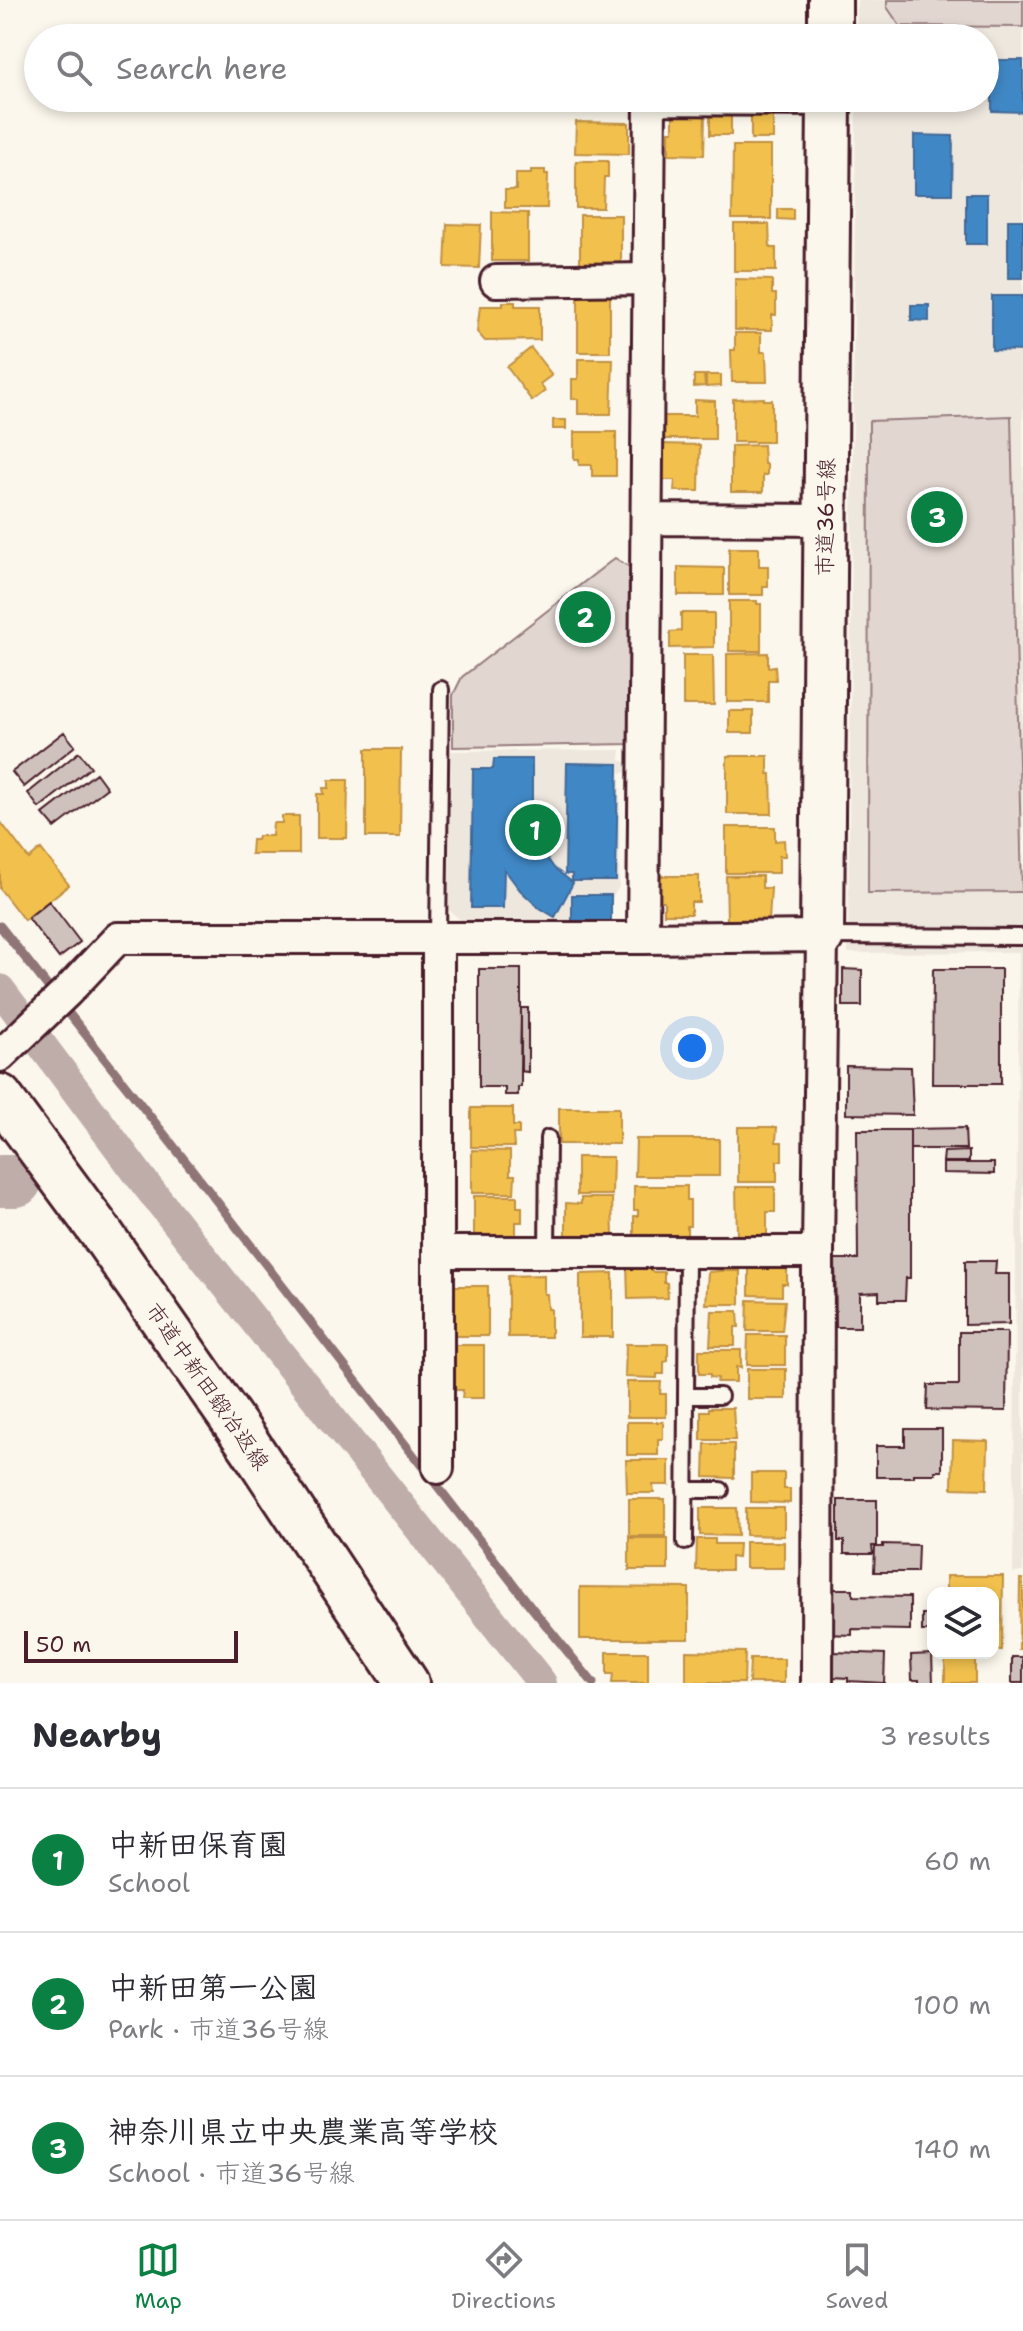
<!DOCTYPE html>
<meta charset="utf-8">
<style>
body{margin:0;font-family:"Shantell Sans","Klee One",sans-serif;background:#f2f2f3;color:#2b2b33}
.controls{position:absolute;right:24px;bottom:24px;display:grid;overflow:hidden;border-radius:16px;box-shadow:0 4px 12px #0003}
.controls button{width:72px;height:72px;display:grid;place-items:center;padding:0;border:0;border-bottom:2px solid #e1e1e2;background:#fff;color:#2b2b33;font:40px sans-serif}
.scale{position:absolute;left:24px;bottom:20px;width:214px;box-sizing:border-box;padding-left:8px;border:4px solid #4a1f2b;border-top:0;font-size:22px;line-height:28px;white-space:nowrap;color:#4a1f2b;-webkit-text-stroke:6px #fbf7ec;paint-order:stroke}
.you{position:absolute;left:692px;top:1048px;width:28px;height:28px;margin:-20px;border:6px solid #fff;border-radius:50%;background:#1a73e8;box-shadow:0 0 0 12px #1a73e833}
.badge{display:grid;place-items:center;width:52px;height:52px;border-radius:50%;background:#0b8043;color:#fff;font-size:26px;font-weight:700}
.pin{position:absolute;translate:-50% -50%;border:4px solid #fff;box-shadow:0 2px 8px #0006}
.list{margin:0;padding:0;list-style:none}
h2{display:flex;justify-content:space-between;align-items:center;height:104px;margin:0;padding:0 32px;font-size:34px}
h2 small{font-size:26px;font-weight:400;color:#7c7c81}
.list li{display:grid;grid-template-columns:52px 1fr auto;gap:24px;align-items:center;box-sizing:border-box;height:144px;padding:0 32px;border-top:2px solid #e1e1e2}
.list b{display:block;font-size:30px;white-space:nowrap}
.list p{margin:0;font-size:26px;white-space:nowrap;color:#7c7c81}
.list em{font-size:26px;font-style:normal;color:#7c7c81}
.icon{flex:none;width:44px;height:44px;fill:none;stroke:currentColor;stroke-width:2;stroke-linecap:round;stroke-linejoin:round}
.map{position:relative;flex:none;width:1023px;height:1683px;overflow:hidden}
.search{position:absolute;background:#fff;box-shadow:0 4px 12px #0003;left:24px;right:24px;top:24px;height:88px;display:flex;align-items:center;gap:20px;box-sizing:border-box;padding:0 28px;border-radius:44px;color:#7c7c81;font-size:30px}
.sheet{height:536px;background:#fff}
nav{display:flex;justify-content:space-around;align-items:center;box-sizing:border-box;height:112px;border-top:2px solid #e1e1e2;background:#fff;font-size:22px;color:#7c7c81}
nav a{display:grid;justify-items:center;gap:4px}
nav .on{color:#0b8043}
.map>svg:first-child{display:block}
.built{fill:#eee7de}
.green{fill:#e2d7d0;stroke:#967b7e;stroke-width:2}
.homes{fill:#f2c14e;stroke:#c09044;stroke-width:2}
.schools{fill:#3f88c5;stroke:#426897;stroke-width:2}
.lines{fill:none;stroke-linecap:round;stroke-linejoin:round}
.stream{stroke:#907477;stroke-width:9}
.canal{stroke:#bfadaa;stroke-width:30}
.river{stroke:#bfadaa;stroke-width:52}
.building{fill:#cfc2bc;stroke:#4a1f2b;stroke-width:2}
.lane-casing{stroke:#4a1f2b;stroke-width:20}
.street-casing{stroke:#4a1f2b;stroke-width:36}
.secondary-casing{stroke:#4a1f2b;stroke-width:48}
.lane{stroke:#fbf7ec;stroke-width:14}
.street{stroke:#fbf7ec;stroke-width:30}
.secondary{stroke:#fbf7ec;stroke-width:42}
.labels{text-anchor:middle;stroke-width:8;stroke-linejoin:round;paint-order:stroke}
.street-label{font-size:22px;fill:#4a1f2b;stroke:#fbf7ec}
</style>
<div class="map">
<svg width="1023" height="1683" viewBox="0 0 1023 1683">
<rect width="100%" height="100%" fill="#fbf7ec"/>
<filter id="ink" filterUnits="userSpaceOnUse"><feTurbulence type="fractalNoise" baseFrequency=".0125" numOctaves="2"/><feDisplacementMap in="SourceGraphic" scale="16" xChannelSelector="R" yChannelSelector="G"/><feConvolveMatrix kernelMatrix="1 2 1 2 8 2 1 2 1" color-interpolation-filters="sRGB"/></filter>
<g filter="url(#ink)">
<path class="built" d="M857 0H1023V1572L1013 1573 1019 952 848 953 856 98H985V38H856Z
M621 750 620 760 628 763V772L620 773 619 887 611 900V922H463L449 910 451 751Z"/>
<path class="green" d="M887 0H1023V27L900 26 887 7Z
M1011 416 1022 892 868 893 869 421Z
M615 558 631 568 630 744 453 747V695L462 677Z"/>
<path class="homes" d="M673 113 705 114 704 155 669 154V131H673Z
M710 115H731V135H710Z
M751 115H773V139H751Z
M576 122 629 123V154L575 153Z
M733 146H771V219H732Z
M576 161H608V177H604L603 208H576Z
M531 170H545V174H548L547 208H505V190H516V174H531Z
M778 209H793V220L778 219Z
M492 212 528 213V261H492Z
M580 215H621V263H580Z
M447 224 481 225 479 268 445 267Z
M734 224H769L770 248H776V271H734Z
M735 279 772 280V294H776V315H772V330H735Z
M578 295H610V352H578Z
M503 302H515V306H540V340L485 341 477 332 480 306H503Z
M735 333H761V352H766L767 382H732L731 350H735Z
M531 348 552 375 540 384 545 391 532 401 507 367Z
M578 359H613L611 414H578V399H572V379H578Z
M694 375H704L705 386 694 387Z
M706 375H721V386L706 387Z
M764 398V400H772V442H733V399Z
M695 400 715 401V439H664V416H695Z
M553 420H566V429H553Z
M574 432H616V476H592V465H579V459H574Z
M662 444 700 445 699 491H674L675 480H662Z
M763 445 764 464H767V475H763V492H731V446Z
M729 548H759V566H768V586H763V595H729Z
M678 567 724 568V595H678Z
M729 601H757V604H761V651H729Z
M681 613H714V647L670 648V632L681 631Z
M768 653V667L775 666 776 680H768V702H727V654Z
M683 655H713L714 705H683Z
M729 711H753V733H729Z
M366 749H401L400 837H366Z
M727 756H768V774H771L772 814H727Z
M329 780H348L347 838H317V794H324L323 788H329Z
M282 816H299V854H251L252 840H257L258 836H272L273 823H282Z
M0 821 29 859 41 849 69 885 24 920 0 889Z
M726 827H775V841L784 840 785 856H779V873H726Z
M659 876H699V902H691V914H664V901H659Z
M726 876H762V888H771L769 921H727Z
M471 1108H513V1126H519V1134H513L514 1147H471Z
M559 1108H619V1144H559Z
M738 1127H777L776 1142H782V1161H777V1182H738Z
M636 1139H719V1176H635Z
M472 1150 510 1151V1175H515L514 1193H472Z
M577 1157H613L612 1195H577Z
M634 1186H687V1200H690V1226H687V1239H634V1216H638V1210H634Z
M736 1187H775V1212H767V1236H737Z
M474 1196H517V1207H522V1222H516V1237H474Z
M581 1198H612L613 1237H566V1203L581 1204Z
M627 1264H635L638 1268H649L653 1272H664V1283H667L668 1298 628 1299Z
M749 1266H787V1284H782V1296L749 1295Z
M719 1271H740V1304H706L708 1272Z
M613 1273V1337H580V1274Z
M544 1275V1294H547L548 1309H551V1337H508V1276Z
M448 1286H488V1336H448Z
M748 1300 785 1301 782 1331H747Z
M712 1311H738L739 1327H735V1346H710Z
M748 1335H785V1365H747Z
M626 1344H668V1361L664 1362V1374H657V1378L625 1377Z
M447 1345H484V1398H462L463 1390H447Z
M699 1350H741V1368L736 1367V1382H717L718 1378 710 1377V1374H699Z
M747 1369H786V1399H747Z
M627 1382H661L660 1394H666V1417H627Z
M709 1408H733L735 1440H701V1411H709Z
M627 1422H663V1439H658V1455H627Z
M953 1440 988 1441 987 1489 952 1488Z
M705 1444H734V1478L704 1477Z
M626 1460H669V1485H653L654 1493H627Z
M751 1473H784V1489H790V1503L751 1502Z
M629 1499H665V1536H629Z
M700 1508H737L738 1536 700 1535Z
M746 1508H784V1536L746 1535Z
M629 1538H668V1570H629Z
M697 1539H715V1544H739L738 1558 731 1557V1570H696Z
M745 1542H784V1568H745Z
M946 1576H1003L1002 1650H993V1593H946Z
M1020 1579H1023V1649H1019Z
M580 1587 689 1588V1639H580Z
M686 1651 745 1652 744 1683H686Z
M607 1652H648V1683H612L613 1674H607Z
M945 1655H975V1683H945Z
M750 1659H784V1683H749Z"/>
<path class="schools" d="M992 60H1023V112L992 111Z
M914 135 953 136 952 194H914Z
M966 194H987V244H966Z
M1008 220H1023V278H1008Z
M992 296H1023V351L992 350Z
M911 305H929V321L911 320Z
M494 759H532V816L534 831 545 855 554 868 573 883 555 917 538 907 520 890 504 869 503 908H471L473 769H493Z
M567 763 618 764 616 881H572V874H565Z
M572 895H611V922H572Z"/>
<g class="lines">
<path class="stream" d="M0 926 194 1172 532 1608 593 1683"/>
<path class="canal" d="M0 989 147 1186 542 1683"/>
<path class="river" d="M0 1181H16"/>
</g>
<path class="building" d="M64 732 75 746 24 787 12 772Z
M79 752 91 767 39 808 28 793Z
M96 773 107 788 55 828 43 814Z
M49 901 80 942 59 958 28 918Z
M479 969H521V1087H518V1095H505V1087H479Z
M843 969 862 970V1006H843Z
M933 969H1001V1084H932Z
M521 1008H528V1072L520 1071Z
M846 1066 911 1067 913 1115 846 1114Z
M965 1128 966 1149H910V1129Z
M857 1130H910V1278H906L905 1300H879V1292L860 1293V1327H836L835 1259H858Z
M969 1151V1162H943L944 1152Z
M943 1163H994V1174L943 1173Z
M965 1261H996L995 1274H1009V1324L965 1325Z
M959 1332H1007L1006 1411 927 1410 928 1385H959Z
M905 1429H942V1471H935V1474H914V1477H876V1446H905Z
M838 1500H877V1546H872L873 1554H844V1541H838Z
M883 1544 918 1545 917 1572H874L875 1547H883Z
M826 1589H853V1596L910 1597V1630L852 1629V1635L825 1634Z
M922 1614H933V1631H922Z
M834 1652 885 1654 884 1683 848 1681V1678L833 1677Z
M932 1654 933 1683H919V1680H912L911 1655Z
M1012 1657H1023V1683H1012Z"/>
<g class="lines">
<g class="lane-casing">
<path id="lane" d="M826 936 1023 937
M438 938 441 689
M547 1252 548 1138
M686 1396H720
M685 1490H721
M685 1542 687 1252"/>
</g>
<g class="street-casing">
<path id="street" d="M496 281 649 279
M648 519 825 520
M643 938 650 99 829 100
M0 1056 67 992 118 938H643L822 936 818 1252 817 1683
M439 1252H818
M438 1468V938"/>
</g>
<g class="secondary-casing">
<path id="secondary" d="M830 38V0
M822 936 829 98
M0 1096 102 1234 250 1446 407 1683"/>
</g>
<use href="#lane" class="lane"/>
<use href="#street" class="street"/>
<use href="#secondary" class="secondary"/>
</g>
</g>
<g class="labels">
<g class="street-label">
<text transform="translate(825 517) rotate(-89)" y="8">市道36号線</text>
<text transform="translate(208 1386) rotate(55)" y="8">市道中新田鍛冶返線</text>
</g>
</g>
</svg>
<div class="controls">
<button><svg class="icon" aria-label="layers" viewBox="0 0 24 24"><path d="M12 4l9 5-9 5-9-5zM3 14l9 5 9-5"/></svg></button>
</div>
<div class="scale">50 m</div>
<div class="you"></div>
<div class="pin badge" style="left:535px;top:830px">1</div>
<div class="pin badge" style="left:585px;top:617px">2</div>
<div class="pin badge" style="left:937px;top:517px">3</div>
<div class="search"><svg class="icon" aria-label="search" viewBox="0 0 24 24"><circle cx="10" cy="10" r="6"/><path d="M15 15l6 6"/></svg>Search here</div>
</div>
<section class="sheet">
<h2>Nearby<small>3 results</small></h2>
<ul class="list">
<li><span class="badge">1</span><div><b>中新田保育園</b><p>School</p></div><em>60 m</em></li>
<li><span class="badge">2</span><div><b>中新田第一公園</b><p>Park · 市道36号線</p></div><em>100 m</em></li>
<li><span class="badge">3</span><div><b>神奈川県立中央農業高等学校</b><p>School · 市道36号線</p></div><em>140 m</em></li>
</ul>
</section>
<nav>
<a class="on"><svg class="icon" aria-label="map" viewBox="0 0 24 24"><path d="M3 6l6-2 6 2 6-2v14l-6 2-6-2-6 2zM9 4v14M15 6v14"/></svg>Map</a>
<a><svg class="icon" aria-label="directions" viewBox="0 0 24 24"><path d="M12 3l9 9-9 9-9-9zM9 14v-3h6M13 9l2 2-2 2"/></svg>Directions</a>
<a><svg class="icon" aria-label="saved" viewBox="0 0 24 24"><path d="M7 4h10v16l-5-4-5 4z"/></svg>Saved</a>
</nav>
